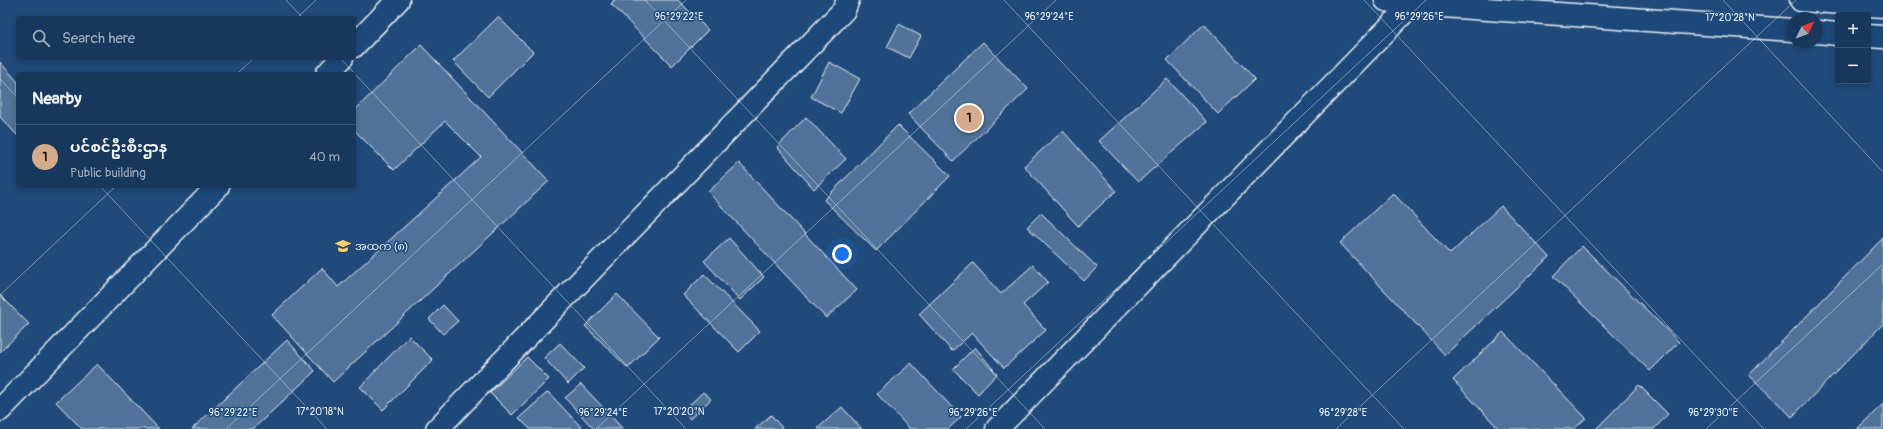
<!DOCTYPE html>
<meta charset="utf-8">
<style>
body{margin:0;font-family:Pangolin,"Noto Sans Myanmar",sans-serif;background:#244365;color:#f1f3f6}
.controls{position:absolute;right:12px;top:12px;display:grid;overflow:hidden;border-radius:4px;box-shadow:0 2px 6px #0003}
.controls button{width:36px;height:36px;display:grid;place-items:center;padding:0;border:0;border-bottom:1px solid #365272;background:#17385c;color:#f1f3f6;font:20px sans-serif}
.compass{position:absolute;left:1787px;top:12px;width:36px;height:36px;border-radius:50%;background:#17385c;box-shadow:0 2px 6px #0003;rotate:47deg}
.you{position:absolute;left:842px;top:254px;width:14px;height:14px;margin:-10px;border:3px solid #fff;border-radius:50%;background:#1a73e8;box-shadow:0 0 0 6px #1a73e833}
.badge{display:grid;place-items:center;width:26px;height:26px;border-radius:50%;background:#d6ab8b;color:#111;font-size:13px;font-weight:700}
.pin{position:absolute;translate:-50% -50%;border:2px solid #fff;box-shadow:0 1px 4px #0006}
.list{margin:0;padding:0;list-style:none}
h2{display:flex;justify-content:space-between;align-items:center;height:52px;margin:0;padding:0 16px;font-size:17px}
h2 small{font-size:13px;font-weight:400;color:#9eacbb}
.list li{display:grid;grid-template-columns:26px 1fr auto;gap:12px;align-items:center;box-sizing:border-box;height:64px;padding:0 16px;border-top:1px solid #365272}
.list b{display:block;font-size:15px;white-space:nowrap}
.list p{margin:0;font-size:13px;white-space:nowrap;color:#9eacbb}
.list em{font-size:13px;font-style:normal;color:#9eacbb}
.icon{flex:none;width:22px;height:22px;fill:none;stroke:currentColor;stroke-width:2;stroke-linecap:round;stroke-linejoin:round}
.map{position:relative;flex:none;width:1883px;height:429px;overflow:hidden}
.search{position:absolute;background:#17385c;box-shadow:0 2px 6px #0003;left:16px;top:16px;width:340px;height:44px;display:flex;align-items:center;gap:10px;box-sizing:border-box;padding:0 14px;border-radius:4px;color:#9eacbb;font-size:15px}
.panel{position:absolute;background:#17385c;box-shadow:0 2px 6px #0003;left:16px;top:72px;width:340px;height:116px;border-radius:4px}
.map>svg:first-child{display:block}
.building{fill:#517399;stroke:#e8f1f8}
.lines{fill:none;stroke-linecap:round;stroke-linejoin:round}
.minor-casing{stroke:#e8f1f8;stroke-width:25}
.highway-casing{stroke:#e8f1f8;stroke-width:25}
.minor{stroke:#1f4a7a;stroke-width:22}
.highway{stroke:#1f4a7a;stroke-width:22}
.ticks{fill:none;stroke:#e8f1f8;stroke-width:1;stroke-opacity:0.45}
.labels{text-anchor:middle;stroke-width:3;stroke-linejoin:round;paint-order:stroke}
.poi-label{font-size:11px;fill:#e8f1f8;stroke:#1f4a7a;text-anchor:start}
.ticks-label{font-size:10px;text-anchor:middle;fill:#e8f1f8;stroke:#1f4a7a;stroke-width:3;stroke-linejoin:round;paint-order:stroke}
</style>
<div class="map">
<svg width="1883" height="429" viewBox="0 0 1883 429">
<rect width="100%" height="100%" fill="#1f4a7a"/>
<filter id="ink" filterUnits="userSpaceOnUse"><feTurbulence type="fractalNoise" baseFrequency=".025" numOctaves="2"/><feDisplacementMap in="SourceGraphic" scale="8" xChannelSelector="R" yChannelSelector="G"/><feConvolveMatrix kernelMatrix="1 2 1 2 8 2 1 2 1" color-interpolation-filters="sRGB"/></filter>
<g filter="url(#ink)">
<path class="building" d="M614 0H678L708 30 672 66 611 4Z
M498 17 533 52 488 97 453 61Z
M899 24 921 36 909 58 887 47Z
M1204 24 1255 79 1218 114 1167 60Z
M983 42 1028 89 953 161 908 114Z
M421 45 549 181 333 382 272 315 322 268 338 287 481 157 445 121 394 170 354 130V111Z
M0 62 18 82V136L0 117Z
M829 62 860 79 841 113 811 97Z
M1167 79 1207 122 1138 182 1099 141Z
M806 117 846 159 814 189 777 147Z
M898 125 950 176 876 251 824 200Z
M1063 131 1116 191 1078 226 1024 166Z
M739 163 857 290 826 318 708 192Z
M1393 193 1450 254 1501 206 1549 257 1445 355 1340 243Z
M1041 213 1097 267 1084 281 1027 227Z
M729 238 764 277 740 300 704 261Z
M1883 238V324L1792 417 1749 375Z
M1582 246 1679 342 1650 371 1553 276Z
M973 263 1001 294 1033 265 1048 282 1023 305 1046 330 1004 368 972 333 952 351 919 314Z
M704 274 760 331 739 352 683 295Z
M617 294 659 337 628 368 585 326Z
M0 295 29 324 0 352Z
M443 305 458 321 443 334 429 319Z
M1503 332 1586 418 1574 429H1499L1453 380Z
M409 336 433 360 383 410 360 387Z
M287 340 315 371 253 429H192Z
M560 343 584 368 568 384 544 358Z
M975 347 997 374 978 394 953 369Z
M527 357 549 379 512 415 490 393Z
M911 363 961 417 948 429H910L877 394Z
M97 364 159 429H82L56 402Z
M581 384 623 429H594L565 398Z
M1639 385 1668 414 1654 429H1596Z
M548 392 583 429H530L519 418Z
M703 392 711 399 690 419 683 411Z
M1883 404V429H1858V428Z
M842 407 862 429H819L818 428Z
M771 415 783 429H755Z"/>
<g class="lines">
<g class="minor-casing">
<path id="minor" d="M354 46 398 0
M327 74 342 58
M0 410 218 186
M437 429 844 10 848 0
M997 429 1416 0"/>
</g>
<g class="highway-casing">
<path id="highway" d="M1386 0 1413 4 1793 30
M1801 0 1883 6
M1817 32 1838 34
M1868 36 1883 37"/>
</g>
<use href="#minor" class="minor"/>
<use href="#highway" class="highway"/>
</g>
</g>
<path class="ticks" d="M286 0 303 18M645 0 1045 429M1004 0 1404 429M1364 0 1764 429M1723 0 1883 172M297 18 316 0M340 58 686 429M237 74 254 58M0 79 18 98M100 186 327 429M0 295 116 186M226 429 686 0M596 429 1056 0M966 429 1426 0M1336 429 1796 0M1706 429 1883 264"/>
<defs>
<g id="school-bare" transform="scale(1.2)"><path d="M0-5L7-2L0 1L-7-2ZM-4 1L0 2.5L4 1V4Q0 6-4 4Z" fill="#ffd166" stroke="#1f4a7a" stroke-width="2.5" paint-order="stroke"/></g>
</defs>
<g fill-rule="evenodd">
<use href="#school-bare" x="343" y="246"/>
</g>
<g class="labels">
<g class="poi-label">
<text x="355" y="250">အထက (၈)</text>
</g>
</g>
<g class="ticks-label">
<text x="679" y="20">96°29'22"E</text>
<text x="1049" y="20">96°29'24"E</text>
<text x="1419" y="20">96°29'26"E</text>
<text x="1730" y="21">17°20'28"N</text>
<text x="320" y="415">17°20'18"N</text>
<text x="679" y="415">17°20'20"N</text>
<text x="233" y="416">96°29'22"E</text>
<text x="603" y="416">96°29'24"E</text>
<text x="973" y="416">96°29'26"E</text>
<text x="1343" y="416">96°29'28"E</text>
<text x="1713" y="416">96°29'30"E</text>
</g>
</svg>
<div class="controls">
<button>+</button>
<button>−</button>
</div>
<svg class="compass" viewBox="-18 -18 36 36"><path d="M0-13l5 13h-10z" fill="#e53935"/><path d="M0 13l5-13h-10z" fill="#9eacbb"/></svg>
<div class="you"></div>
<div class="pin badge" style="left:969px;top:118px">1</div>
<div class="search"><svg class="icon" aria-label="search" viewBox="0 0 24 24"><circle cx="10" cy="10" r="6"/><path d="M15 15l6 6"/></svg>Search here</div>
<section class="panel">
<h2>Nearby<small></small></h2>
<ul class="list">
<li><span class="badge">1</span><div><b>ပင်စင်ဦးစီးဌာန</b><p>Public building</p></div><em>40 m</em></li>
</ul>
</section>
</div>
